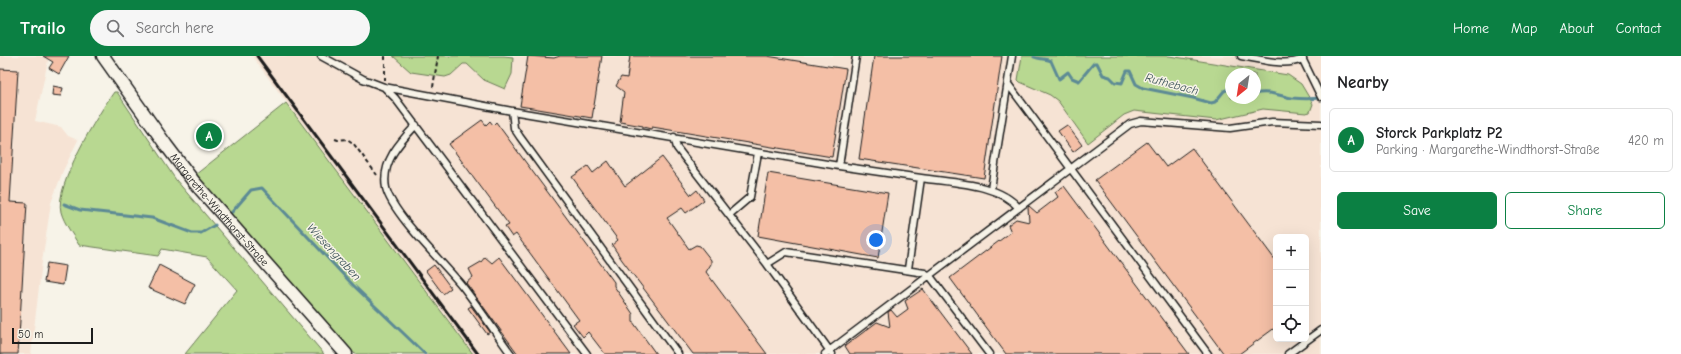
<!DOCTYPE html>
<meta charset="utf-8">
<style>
body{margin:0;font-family:"Comic Neue",sans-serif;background:#f6f6f6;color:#202124}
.controls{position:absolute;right:12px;bottom:12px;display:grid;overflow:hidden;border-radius:6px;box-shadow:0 4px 16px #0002}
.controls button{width:36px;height:36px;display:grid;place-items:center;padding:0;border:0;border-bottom:1px solid #e0e0e0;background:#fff;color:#202124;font:20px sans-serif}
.compass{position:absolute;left:1225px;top:12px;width:36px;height:36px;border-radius:50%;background:#fff;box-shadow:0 4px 16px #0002;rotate:210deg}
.scale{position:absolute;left:12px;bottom:10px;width:81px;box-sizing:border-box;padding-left:4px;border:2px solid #1c1c1c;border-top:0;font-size:11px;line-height:14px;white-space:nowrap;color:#1c1c1c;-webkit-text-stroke:3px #f7f3e8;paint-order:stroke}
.you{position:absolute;left:876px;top:184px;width:14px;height:14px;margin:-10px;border:3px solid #fff;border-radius:50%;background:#1a73e8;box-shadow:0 0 0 6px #1a73e833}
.badge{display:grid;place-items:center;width:26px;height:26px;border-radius:50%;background:#0b8043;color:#fff;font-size:13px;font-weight:700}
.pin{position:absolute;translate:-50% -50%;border:2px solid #fff;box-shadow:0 1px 4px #0006}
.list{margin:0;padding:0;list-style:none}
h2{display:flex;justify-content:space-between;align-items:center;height:52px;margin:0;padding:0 16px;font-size:17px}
h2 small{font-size:13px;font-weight:400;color:#757577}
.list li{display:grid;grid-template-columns:26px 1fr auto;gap:12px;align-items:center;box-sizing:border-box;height:64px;margin:0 8px 8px;padding:0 8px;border:1px solid #e0e0e0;border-radius:6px}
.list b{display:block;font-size:15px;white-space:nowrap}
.list p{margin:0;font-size:13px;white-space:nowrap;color:#757577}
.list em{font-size:13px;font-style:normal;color:#757577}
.actions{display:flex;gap:8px;padding:12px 16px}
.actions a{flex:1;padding:9px 0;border:1px solid #0b8043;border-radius:6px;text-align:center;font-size:14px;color:#0b8043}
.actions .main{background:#0b8043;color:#fff}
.icon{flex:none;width:22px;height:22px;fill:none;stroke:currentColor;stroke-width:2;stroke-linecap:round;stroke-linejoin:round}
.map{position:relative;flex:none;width:1321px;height:298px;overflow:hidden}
header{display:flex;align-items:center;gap:24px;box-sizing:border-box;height:56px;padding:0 20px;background:#0b8043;color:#fff}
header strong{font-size:19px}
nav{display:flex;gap:22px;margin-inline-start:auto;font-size:14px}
.search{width:280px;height:36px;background:#f6f6f6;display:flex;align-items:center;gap:10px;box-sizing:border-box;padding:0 14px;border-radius:22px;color:#757577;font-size:15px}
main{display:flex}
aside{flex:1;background:#fff}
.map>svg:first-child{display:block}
.built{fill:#f6e3d4;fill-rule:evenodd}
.green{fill:#b8d891;stroke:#6a7a56;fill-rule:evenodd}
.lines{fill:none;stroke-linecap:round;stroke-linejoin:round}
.stream{stroke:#5c8a95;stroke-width:3}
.building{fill:#f4bfa6;stroke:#1c1c1c}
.lane-casing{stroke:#1c1c1c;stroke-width:9}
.street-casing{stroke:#1c1c1c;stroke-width:15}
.path{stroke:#1c1c1c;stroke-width:2;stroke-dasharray:4 3;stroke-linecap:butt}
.lane{stroke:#f7f3e8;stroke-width:6}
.street{stroke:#f7f3e8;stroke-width:12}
.rail{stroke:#1c1c1c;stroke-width:3}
.labels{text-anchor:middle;stroke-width:3;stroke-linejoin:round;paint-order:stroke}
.street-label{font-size:11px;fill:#1c1c1c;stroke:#f7f3e8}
.water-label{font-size:12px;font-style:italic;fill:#3c5358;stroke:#f7f3e8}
</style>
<header>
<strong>Trailo</strong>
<div class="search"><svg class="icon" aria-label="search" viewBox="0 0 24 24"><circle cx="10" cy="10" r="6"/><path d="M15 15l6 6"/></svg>Search here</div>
<nav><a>Home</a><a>Map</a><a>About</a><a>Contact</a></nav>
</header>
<main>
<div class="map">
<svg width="1321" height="298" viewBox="0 0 1321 298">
<rect width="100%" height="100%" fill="#f7f3e8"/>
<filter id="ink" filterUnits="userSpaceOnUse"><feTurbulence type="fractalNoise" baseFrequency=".025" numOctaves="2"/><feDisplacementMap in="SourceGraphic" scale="8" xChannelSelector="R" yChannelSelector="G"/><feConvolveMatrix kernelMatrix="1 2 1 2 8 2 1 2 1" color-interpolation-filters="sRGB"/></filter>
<g filter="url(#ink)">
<path class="built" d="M0 0H49L35 65 61 71 68 80 78 84 63 115 51 147 42 206 31 298H0Z
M252 0H1321V298H473ZM1231 18H1255V42H1231ZM1276 181H1306V283H1276Z"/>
<path class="green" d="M393 0H504L513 1 512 18 505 33 484 24 467 8H463L451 19 445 21 411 16Z
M1022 0H1169L1288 19 1301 28 1313 48 1310 56 1306 57 1263 53 1216 64 1134 55 1124 59 1088 87 1058 45 1050 39 1020 26 1018 24ZM1231 18H1255V42H1231Z
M114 36H117L176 124 324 298H185L237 234 207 201 162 193 158 200 79 189C73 179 64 167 61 156 54 130 98 58 114 36Z
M286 47 473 298H355L195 119Z"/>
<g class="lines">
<path class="stream" d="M1034 1C1040 4 1045 2 1051 5L1059 23 1068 16 1072 22 1079 25 1094 7H1097L1103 19 1110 21 1115 26 1122 27 1127 15H1130L1136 28 1143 32 1193 42 1211 47 1215 46 1224 35 1231 32
M1255 38C1268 34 1280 40 1292 42 1302 43 1311 43 1321 42
M64 148 80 154 152 162 192 177H201L215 169
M232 156 251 134 262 132 353 229 425 298"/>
</g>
<path class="building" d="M43 0H69L59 18 49 12 53 6Z
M528 0 554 2 560 0H602L592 62 520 50Z
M630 0H767L846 13 832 101 652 71 651 73 643 71V70L620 66 624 36 616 30 621 21 627 22Z
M874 0H1002L984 122 859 103Z
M0 13 18 14 10 146 27 147 18 298H0Z
M53 30 63 32 61 40 52 39Z
M482 64 486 69 490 65 493 69 496 66 507 81 614 226V230L633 258V266L656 298H605L588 276 583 281 573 268 579 264 516 178 512 181 505 171 509 169 449 88Z
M1067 69 1082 89 1073 96 1058 75Z
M1147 86 1166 111 1192 92 1276 205V271L1239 298H1224L1095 124Z
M662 101 691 139 697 134 704 144 686 157 682 152 667 162 689 193 696 189 700 190 711 204V208L706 216 767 298H693L622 204 612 189 618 184 572 121 588 110 593 117 608 105 625 130Z
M768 117 888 137 878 202 758 180Z
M1064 130 1067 134 1189 298H1006L950 222 1011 176 1008 169 1016 163 1029 166 1028 151 1029 150 1037 157 1058 141 1055 136Z
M485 201 492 207 499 201 571 298H518L466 227 473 221 469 213 481 206Z
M47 207 66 210 63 229 44 226Z
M159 209 195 228 185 248 148 232Z
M434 209 451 232 443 238 426 215Z
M923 233 972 298H850L845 290 877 266 890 271 888 256 891 254 897 261 908 253 905 245Z
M471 250 490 276 487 278 468 252Z"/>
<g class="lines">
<g class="lane-casing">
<path id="lane" d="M321 0 363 23 384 31 395 42 587 298
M1241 0C1261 3 1283 11 1303 3
M1301 0 1321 41
M1008 28 1208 298
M384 31 512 55 839 110 856 0
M512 55 514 72 520 81 678 298
M416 69C400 86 381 106 386 132 392 158 445 208 463 231 480 253 495 276 511 298
M674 81 677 92 767 208
M839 110 921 122 908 213
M921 122C952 127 998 127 1019 152
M991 133 1012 0
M730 158 750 141 758 97
M825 298 1130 68 1141 65 1230 72 1272 66 1321 68
M832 298 767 208 786 196 925 217 930 220 989 298
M1288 298 1321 274"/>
</g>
<g class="street-casing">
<g id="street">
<path id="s1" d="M103 0 166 89 194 126 346 298"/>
</g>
</g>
<path class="path" d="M385 0V24
M433 31 438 0
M335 83 338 84 347 83 353 87 377 119"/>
<use href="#lane" class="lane"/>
<use href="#street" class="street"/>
<path class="rail" d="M257 0 478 298"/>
</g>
</g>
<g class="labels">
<g class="street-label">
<text dy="4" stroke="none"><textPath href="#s1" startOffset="193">Margarethe-Windthorst-Straße</textPath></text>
</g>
<g class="water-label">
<text transform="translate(1172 28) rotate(15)" y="4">Ruthebach</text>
<text transform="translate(334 196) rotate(47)" y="4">Wiesengraben</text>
</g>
</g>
</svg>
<div class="controls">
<button>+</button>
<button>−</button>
<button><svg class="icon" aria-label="locate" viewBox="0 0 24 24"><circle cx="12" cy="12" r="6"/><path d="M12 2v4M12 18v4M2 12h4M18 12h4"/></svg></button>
</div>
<svg class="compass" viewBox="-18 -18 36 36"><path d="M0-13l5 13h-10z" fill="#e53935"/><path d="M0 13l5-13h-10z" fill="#757577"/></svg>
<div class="scale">50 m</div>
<div class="you"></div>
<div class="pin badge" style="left:209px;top:80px">A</div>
</div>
<aside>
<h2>Nearby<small></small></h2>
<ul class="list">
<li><span class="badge">A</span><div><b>Storck Parkplatz P2</b><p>Parking · Margarethe-Windthorst-Straße</p></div><em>420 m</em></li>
</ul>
<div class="actions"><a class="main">Save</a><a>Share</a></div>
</aside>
</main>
